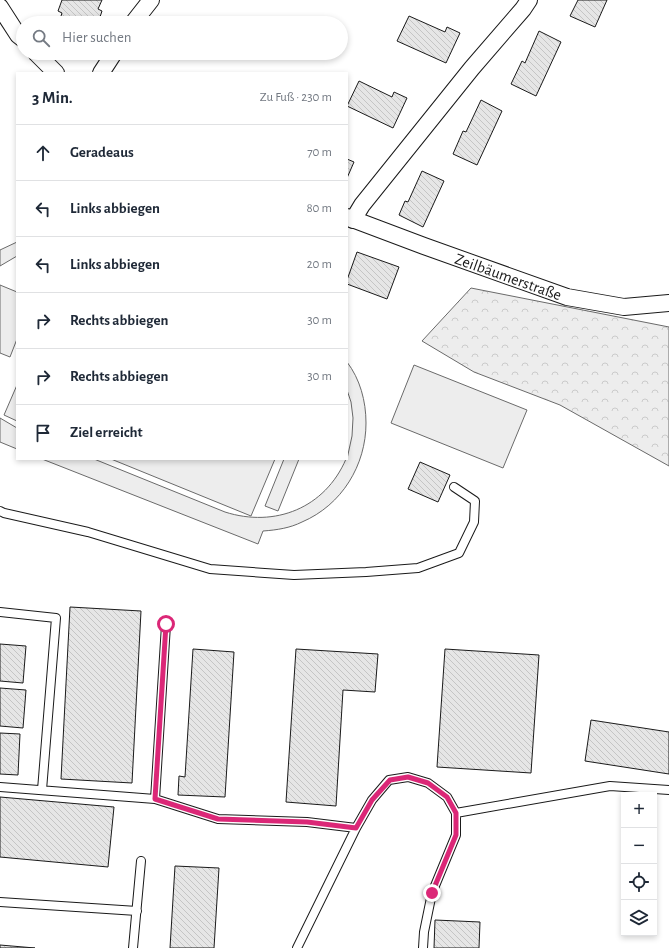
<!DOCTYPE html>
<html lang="de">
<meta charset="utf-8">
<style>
body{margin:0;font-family:"Alegreya Sans",sans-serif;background:#f2f2f3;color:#1f2937}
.controls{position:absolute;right:12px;bottom:12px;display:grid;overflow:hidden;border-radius:0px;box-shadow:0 2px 6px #0003}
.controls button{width:36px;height:36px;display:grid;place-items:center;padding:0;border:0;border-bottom:1px solid #e0e1e3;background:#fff;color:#1f2937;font:20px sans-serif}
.stop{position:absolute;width:12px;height:12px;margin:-9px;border:3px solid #db2777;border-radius:50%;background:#fff}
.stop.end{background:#db2777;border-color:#fff;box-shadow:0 1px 4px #0008}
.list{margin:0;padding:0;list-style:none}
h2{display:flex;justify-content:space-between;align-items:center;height:52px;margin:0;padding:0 16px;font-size:17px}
h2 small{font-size:13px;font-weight:400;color:#747a83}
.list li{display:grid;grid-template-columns:26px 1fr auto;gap:12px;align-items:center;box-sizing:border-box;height:56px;padding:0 16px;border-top:1px solid #e0e1e3}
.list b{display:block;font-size:15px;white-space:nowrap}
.list em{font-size:13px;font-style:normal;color:#747a83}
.icon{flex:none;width:22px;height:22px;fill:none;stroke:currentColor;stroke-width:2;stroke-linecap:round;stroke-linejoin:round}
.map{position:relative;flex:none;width:669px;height:948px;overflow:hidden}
.search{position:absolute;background:#fff;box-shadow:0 2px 6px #0003;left:16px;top:16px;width:332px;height:44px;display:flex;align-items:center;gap:10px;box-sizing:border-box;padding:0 14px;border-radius:22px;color:#747a83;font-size:15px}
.panel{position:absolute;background:#fff;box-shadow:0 2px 6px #0003;left:16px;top:72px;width:332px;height:388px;border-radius:0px}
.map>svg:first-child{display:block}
.green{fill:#ededed;stroke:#6a6a6a}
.forest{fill:url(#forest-crowns);stroke:#6a6a6a}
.building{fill:url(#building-back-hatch);stroke:#1a1a1a}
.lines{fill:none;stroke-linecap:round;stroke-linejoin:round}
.service-casing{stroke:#1a1a1a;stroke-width:10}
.minor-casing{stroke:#1a1a1a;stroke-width:18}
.service{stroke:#fff;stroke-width:8}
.minor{stroke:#fff;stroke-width:16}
.route{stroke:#db2777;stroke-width:5}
.labels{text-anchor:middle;stroke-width:3;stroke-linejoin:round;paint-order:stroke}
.street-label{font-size:16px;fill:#1a1a1a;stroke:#fff}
</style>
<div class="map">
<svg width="669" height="948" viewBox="0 0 669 948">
<defs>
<pattern id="forest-crowns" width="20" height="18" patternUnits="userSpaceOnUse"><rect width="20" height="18" fill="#ededed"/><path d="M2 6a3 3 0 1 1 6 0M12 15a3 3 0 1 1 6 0" fill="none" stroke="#cbcbcb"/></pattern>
<pattern id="building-back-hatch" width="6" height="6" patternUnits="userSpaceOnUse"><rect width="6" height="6" fill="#e6e6e6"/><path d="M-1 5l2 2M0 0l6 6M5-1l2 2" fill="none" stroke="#c5c5c5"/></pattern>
</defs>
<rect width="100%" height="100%" fill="#fff"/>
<path class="green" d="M17 242V256L0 266V250Z
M0 285 17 292V339L10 357 0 353Z
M347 362C360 379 366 401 366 423 366 465 342 505 302 522 290 528 277 530 263 531L258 544 42 459H94L225 512C275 528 325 508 346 459H347L352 436 353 418 351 402 347 390Z
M414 365 527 410 503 468 391 423Z
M17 385V421L4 415Z
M0 418 17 428V449L0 442Z
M111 459H275L251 516Z
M284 459H299L278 511 265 506Z"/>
<path class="forest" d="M471 288 669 327V466L560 405 474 372 422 341Z"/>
<path class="building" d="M62 0H102L98 9 102 11 98 23H62L59 22 62 13 58 11Z
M578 0H607L595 27 570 16Z
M409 16 445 32 447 27 460 33 446 63 397 41Z
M539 31 561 42 536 96 511 84 522 61 525 63Z
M359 81 392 97 394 92 407 98 393 128 347 106Z
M481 100 502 111 477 165 453 154 463 131 466 132Z
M347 159 354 162 347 178Z
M422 171 444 181 423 227 399 215 405 201 408 202Z
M357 252 399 267 387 299 347 284V280Z
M420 462 450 475 438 502 408 489Z
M70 607 141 611 132 783 61 779Z
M0 644 26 646 23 683 0 681Z
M193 649 234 652 225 797 178 795 179 776 185 777Z
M296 649 378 654 375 692 343 690 336 806 286 802Z
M445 649 539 655 531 773 437 767Z
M0 688 26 690 23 728 0 726Z
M591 720 669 732V774L585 761Z
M0 733 20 734 18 775 0 774Z
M0 797 114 807 108 867 0 857Z
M175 866 219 868 214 948H170Z
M435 920 480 922 479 948H434Z
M0 945 35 948H0Z"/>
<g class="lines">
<g class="service-casing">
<path id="service" d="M0 511 4 513 88 532 210 569 294 575 366 572 418 568 459 553 474 522 475 501 454 487
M0 612 56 618 42 790
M0 787 155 799 218 819 307 822 356 828
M155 799 166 625
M456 813 610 786 669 790
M0 902 137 911
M133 948 141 861
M297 948 356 828 372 800 389 780 408 777 428 783 447 797 456 813V835L432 893 424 932 423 948"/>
</g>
<g class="minor-casing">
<g id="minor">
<path d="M0 7 18 35 23 39"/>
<path d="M133 23 151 0"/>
<path d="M36 53 56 73"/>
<path d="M101 73 114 53"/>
<path id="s1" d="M347 217 424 246 567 297 624 307 669 303"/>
<path d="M353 220 362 205 472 68 523 9 529 0"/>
</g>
</g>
<use href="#service" class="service"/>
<use href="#minor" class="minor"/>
</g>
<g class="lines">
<path class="route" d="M166 624 155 799 218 819 307 822 356 828 372 800 390 780 408 777 428 783 447 797 456 813V835L432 893"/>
</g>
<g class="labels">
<g class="street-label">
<text dy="6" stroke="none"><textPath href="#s1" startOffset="172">Zeilbäumerstraße</textPath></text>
</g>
</g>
</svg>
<div class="controls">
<button>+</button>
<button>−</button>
<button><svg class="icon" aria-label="locate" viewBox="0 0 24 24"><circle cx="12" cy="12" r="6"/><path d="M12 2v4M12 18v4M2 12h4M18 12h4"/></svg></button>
<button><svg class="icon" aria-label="layers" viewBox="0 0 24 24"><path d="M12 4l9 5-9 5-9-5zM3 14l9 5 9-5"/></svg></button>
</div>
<div class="stop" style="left:166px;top:624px"></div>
<div class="stop end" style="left:432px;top:893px"></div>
<div class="search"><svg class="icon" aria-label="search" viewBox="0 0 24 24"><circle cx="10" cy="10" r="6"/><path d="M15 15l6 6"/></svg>Hier suchen</div>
<section class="panel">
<h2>3 Min.<small>Zu Fuß · 230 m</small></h2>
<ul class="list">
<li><svg class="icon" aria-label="ahead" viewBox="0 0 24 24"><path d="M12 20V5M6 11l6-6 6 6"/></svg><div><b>Geradeaus</b></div><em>70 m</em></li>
<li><svg class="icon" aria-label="left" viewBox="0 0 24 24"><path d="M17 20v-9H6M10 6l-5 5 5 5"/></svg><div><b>Links abbiegen</b></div><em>80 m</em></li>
<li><svg class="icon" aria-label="left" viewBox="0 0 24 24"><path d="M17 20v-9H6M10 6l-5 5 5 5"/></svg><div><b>Links abbiegen</b></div><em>20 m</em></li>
<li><svg class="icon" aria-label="right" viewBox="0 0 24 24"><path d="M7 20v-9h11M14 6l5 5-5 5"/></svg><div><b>Rechts abbiegen</b></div><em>30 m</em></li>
<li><svg class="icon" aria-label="right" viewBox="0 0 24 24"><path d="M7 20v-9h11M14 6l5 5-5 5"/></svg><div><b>Rechts abbiegen</b></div><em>30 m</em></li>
<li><svg class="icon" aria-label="arrive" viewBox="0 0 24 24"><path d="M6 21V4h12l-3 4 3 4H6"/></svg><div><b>Ziel erreicht</b></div></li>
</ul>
</section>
</div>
